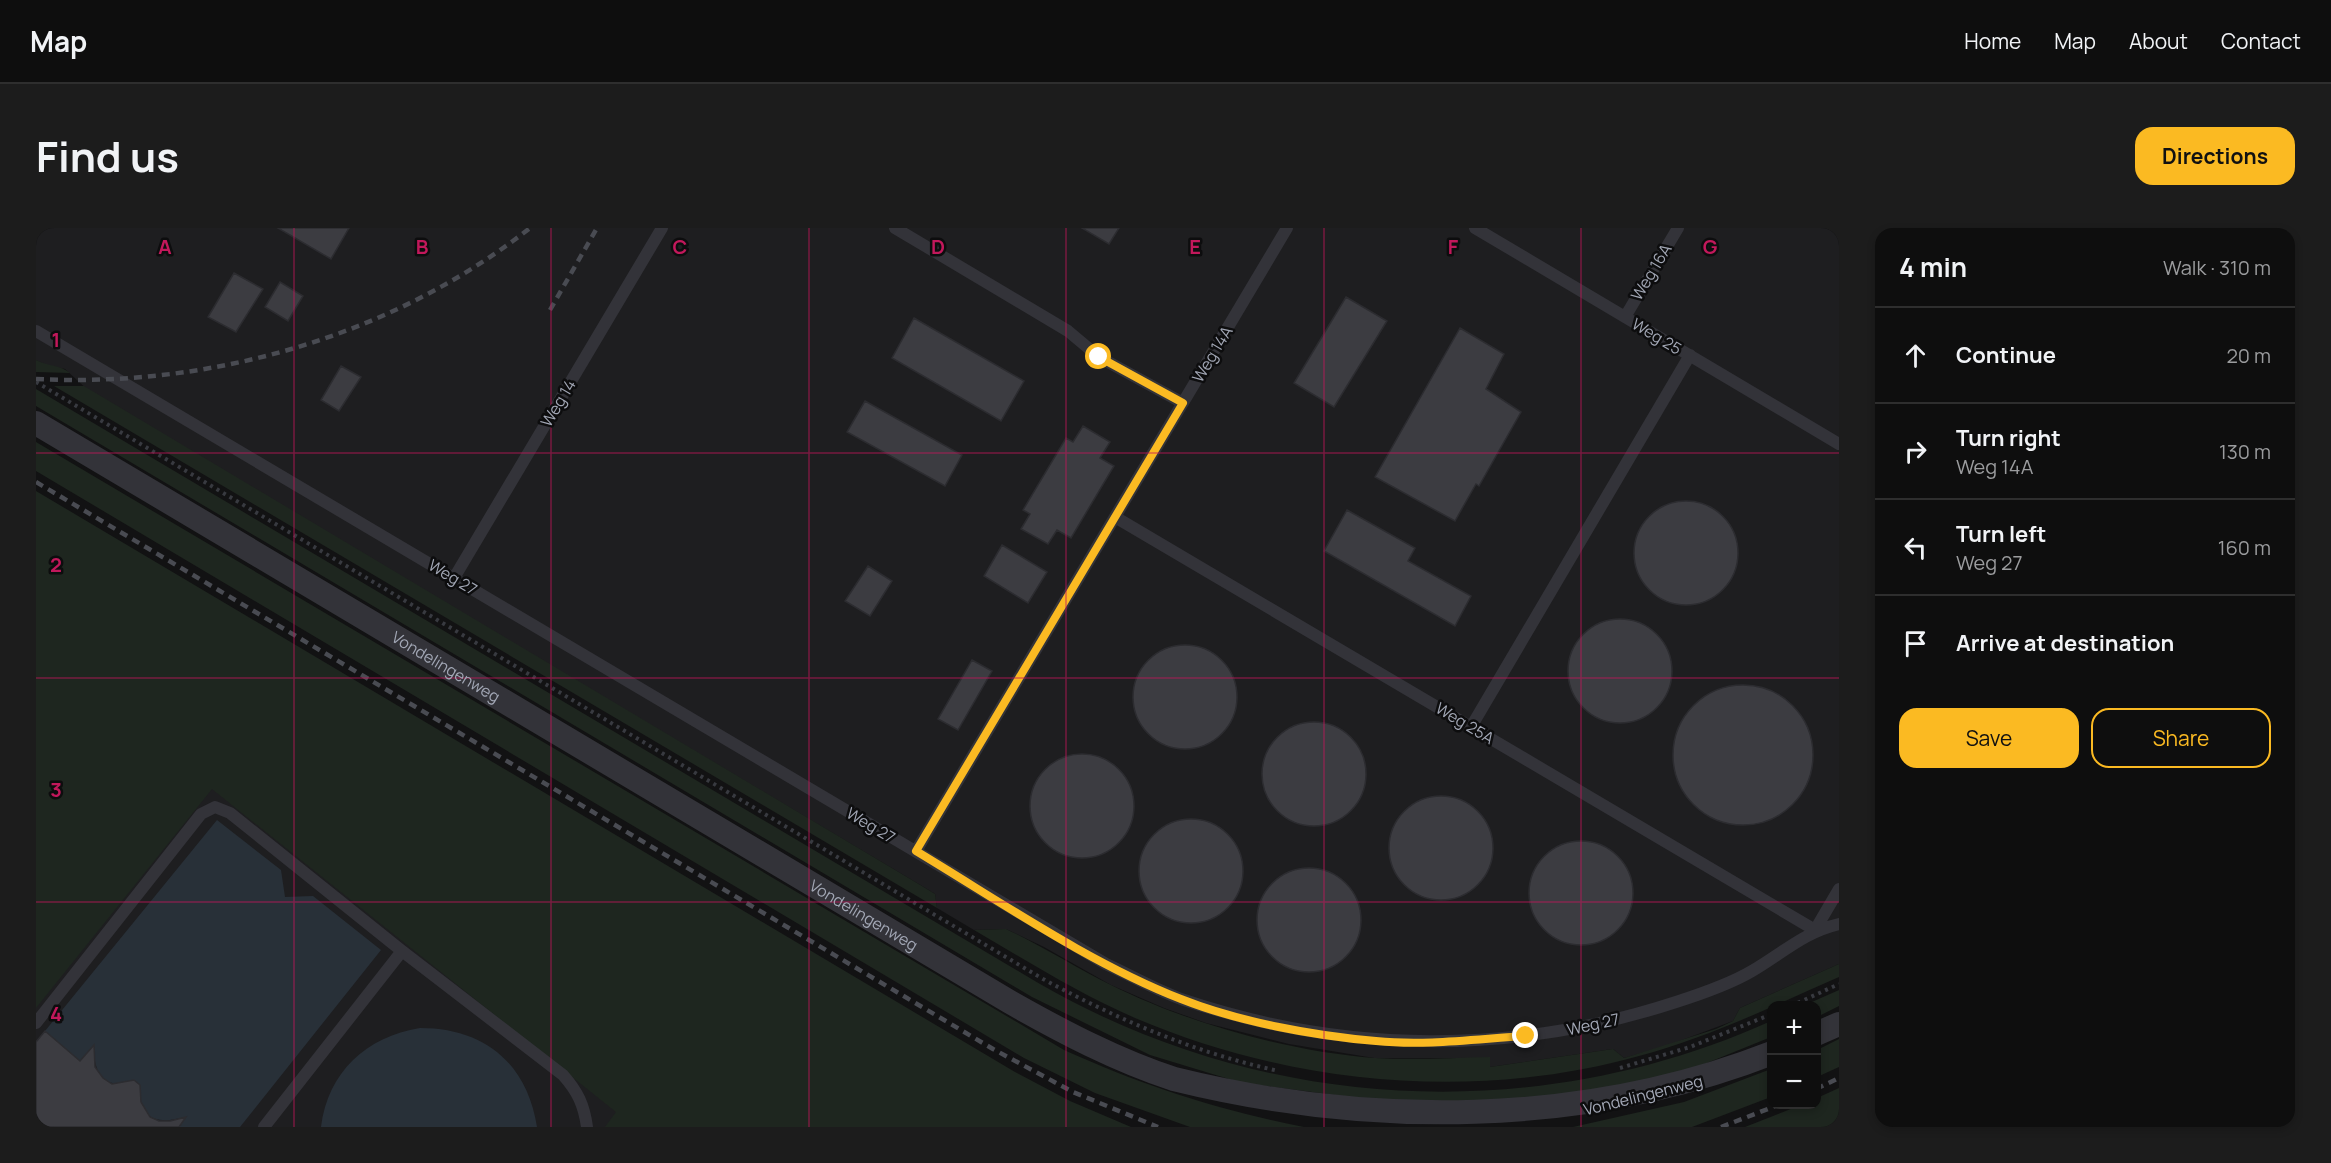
<!DOCTYPE html>
<meta charset="utf-8">
<style>
body{margin:0;font-family:Manrope,sans-serif;background:#1c1c1c;color:#f1f3f6}
.controls{position:absolute;right:18px;bottom:18px;display:grid;overflow:hidden;border-radius:12px;box-shadow:0 3px 9px #0003}
.controls button{width:54px;height:54px;display:grid;place-items:center;padding:0;border:0;border-bottom:2px solid #2e2e2e;background:#0e0e0e;color:#f1f3f6;font:30px sans-serif}
.stop{position:absolute;width:18px;height:18px;margin:-14px;border:4px solid #fbba22;border-radius:50%;background:#fff}
.stop.end{background:#fbba22;border-color:#fff;box-shadow:0 2px 6px #0008}
.list{margin:0;padding:0;list-style:none}
h2{display:flex;justify-content:space-between;align-items:center;height:78px;margin:0;padding:0 24px;font-size:26px}
h2 small{font-size:20px;font-weight:400;color:#9b9c9e}
.list li{display:grid;grid-template-columns:39px 1fr auto;gap:18px;align-items:center;box-sizing:border-box;height:96px;padding:0 24px;border-top:2px solid #2e2e2e}
.list b{display:block;font-size:22px;white-space:nowrap}
.list p{margin:0;font-size:20px;white-space:nowrap;color:#9b9c9e}
.list em{font-size:20px;font-style:normal;color:#9b9c9e}
.actions{display:flex;gap:12px;padding:18px 24px}
.actions a{flex:1;padding:14px 0;border:2px solid #fbba22;border-radius:18px;text-align:center;font-size:21px;color:#fbba22}
.actions .main{background:#fbba22;color:#111}
.icon{flex:none;width:33px;height:33px;fill:none;stroke:currentColor;stroke-width:2;stroke-linecap:round;stroke-linejoin:round}
.map{position:relative;flex:none;width:1803px;height:899px;overflow:hidden;border-radius:18px}
header{display:flex;align-items:center;gap:36px;box-sizing:border-box;height:84px;padding:0 30px;background:#0e0e0e;border-bottom:2px solid #2e2e2e}
header strong{font-size:28px}
nav{display:flex;gap:33px;margin-inline-start:auto;font-size:21px}
.intro{display:flex;align-items:center;justify-content:space-between;box-sizing:border-box;height:144px;padding:0 36px}
h1{margin:0;font-size:42px}
.button{padding:15px 27px;border-radius:18px;background:#fbba22;color:#111;font-size:21px;font-weight:700}
main{display:flex;gap:36px;padding:0 36px}
aside{flex:1;background:#0e0e0e;border-radius:18px;box-shadow:0 3px 9px #0003}
.map>svg:first-child{display:block}
.built{fill:#1e1e20}
.green{fill:#1e261f}
.water{fill:#283038}
.building{fill:#3c3c41;stroke:#2c2c30;stroke-width:1.5}
.lines{fill:none;stroke-linecap:round;stroke-linejoin:round}
.path{stroke:#383a40;stroke-width:4;stroke-dasharray:3 4.5;stroke-linecap:butt}
.service{stroke:#333339;stroke-width:12}
.minor{stroke:#333339;stroke-width:24}
.rail{stroke:#494b52;stroke-width:4.5;stroke-dasharray:8 6;stroke-linecap:butt}
.route{stroke:#fbba22;stroke-width:8}
.grid{fill:none;stroke:#c2185b;stroke-width:1.5;stroke-opacity:0.55}
.labels{text-anchor:middle;stroke-width:5;stroke-linejoin:round;paint-order:stroke}
.street-label{font-size:16px;fill:#a2a7b5;stroke:#0d0d0e}
.grid-label{font-size:20px;text-anchor:middle;font-weight:bold;fill:#c2185b;stroke:#0d0d0e;stroke-width:5;stroke-linejoin:round;paint-order:stroke}
</style>
<header>
<strong>Map</strong>
<nav><a>Home</a><a>Map</a><a>About</a><a>Contact</a></nav>
</header>
<div class="intro"><h1>Find us</h1><a class="button">Directions</a></div>
<main>
<div class="map">
<svg width="1803" height="899" viewBox="0 0 1803 899">
<rect width="100%" height="100%" fill="#121213"/>
<path class="built" d="M0 0H1803V736L1704 780 1697 793 1630 818 1588 830 1577 821 1454 839V830H1338L1253 816 1170 795 1128 780 1075 757 1008 719 970 701 938 702 901 680 899 666 886 658 54 164 29 141 9 137 0 132Z
M176 557 718 899H0V773Z"/>
<path class="green" d="M0 132C11 138 25 137 34 145L0 144Z
M18 158H48L886 658 899 666 901 680Z
M0 161 1004 756C1228 885 1500 899 1735 793V809L1661 839 1589 859 1400 880 1206 855 1114 827 996 769 0 178Z
M0 214 1028 822C1108 858 1182 882 1268 899H1154L1059 865 988 830 0 243Z
M0 263 979 844 1034 873 1095 899H569L580 884 176 561 0 780Z
M970 701C1006 718 1040 740 1075 757 1151 795 1254 824 1339 830 1377 832 1416 830 1454 829V839L1577 821 1588 830 1680 801 1697 793 1704 780 1803 736V749C1737 778 1674 809 1603 828 1438 874 1256 857 1099 790 1043 766 991 733 938 702Z
M1803 762V778L1781 789 1780 778 1769 777Z
M1803 811V839L1781 849V822Z
M1735 841V869L1656 899H1537L1648 874Z
M1803 860V893L1792 899H1709L1765 877 1780 876 1781 870Z"/>
<path class="water" d="M181 592 245 642 249 669 277 668 345 722 204 899H143L149 889C120 897 102 891 104 857L98 852C67 863 59 846 57 818L44 833 9 803Z
M384 800C448 800 491 835 501 899H285C292 844 330 809 384 800Z"/>
<path class="building" d="M242 0H313L295 31Z
M1046 0H1083L1073 16Z
M198 45 227 61 200 104 172 89Z
M244 54 267 68 252 93 229 79Z
M1310 69 1351 93 1298 179 1258 155Z
M878 90 988 153 965 193 856 130Z
M1424 100 1468 126 1450 161 1485 184 1443 258 1440 256 1419 293 1339 249Z
M305 138 325 149 303 183 285 172Z
M829 173 926 227 909 258 811 204Z
M1047 198 1074 214 1064 230 1078 238 1035 310 1021 302 1012 316 985 301 994 286 987 282 1030 210 1037 214Z
M1598 325a52 52 0 1 1 104 0a52 52 0 1 1-104 0Z
M1311 282 1379 320 1372 333 1435 368 1419 398 1288 323Z
M966 317 1011 344 992 375 948 348Z
M832 338 856 353 834 388 809 373Z
M1532 443a52 52 0 1 1 104 0a52 52 0 1 1-104 0Z
M1097 469a52 52 0 1 1 104 0a52 52 0 1 1-104 0Z
M936 432 956 443 922 502 902 491Z
M1637 527a70 70 0 1 1 140 0a70 70 0 1 1-140 0Z
M1226 546a52 52 0 1 1 104 0a52 52 0 1 1-104 0Z
M994 578a52 52 0 1 1 104 0a52 52 0 1 1-104 0Z
M1353 620a52 52 0 1 1 104 0a52 52 0 1 1-104 0Z
M1103 643a52 52 0 1 1 104 0a52 52 0 1 1-104 0Z
M1493 665a52 52 0 1 1 104 0a52 52 0 1 1-104 0Z
M1221 692a52 52 0 1 1 104 0a52 52 0 1 1-104 0Z
M9 803 44 833 58 817 59 839 67 850 76 856 98 852 104 857 105 874 114 889 123 893H134L150 889 143 899H0V814Z"/>
<g class="lines">
<path class="path" d="M0 154 1007 751C1081 791 1159 825 1243 843
M1755 778 1803 756
M1584 840 1654 819 1736 786"/>
<path class="service" d="M859 0 1032 103 1063 129 1147 175
M1439 0 1803 216
M1589 89 1642 0
M0 103 1070 736C1096 748 1122 763 1148 772 1310 826 1479 827 1640 774 1665 766 1694 756 1716 743 1747 725 1768 704 1803 696
M1079 289 1779 702 1803 661
M418 350 626 0
M1435 499 1654 127
M880 623 1251 0
M0 795 165 586 179 579 194 585 366 723 527 847C542 864 548 877 551 899
M228 899 366 723"/>
<g class="minor">
<path id="s1" d="M0 195 974 774C1027 804 1080 832 1138 851 1333 899 1547 899 1736 825"/>
<path d="M1780 806 1803 796"/>
</g>
<path class="rail" d="M514 82 561 0
M0 151C175 160 356 108 494 0
M0 254 957 821 1037 864 1122 899
M1780 861 1803 850
M1685 899 1745 876"/>
</g>
<g class="lines">
<path class="route" d="M1063 129 1147 175 880 623C965 674 1053 735 1145 771 1203 794 1279 808 1340 813 1390 818 1440 811 1490 808"/>
</g>
<path class="grid" d="M258 0V899M515 0V899M773 0V899M1030 0V899M1288 0V899M1545 0V899M0 225H1803M0 450H1803M0 674H1803"/>
<g class="labels">
<g class="street-label">
<text transform="translate(1615 44) rotate(-59)" y="6">Weg 16A</text>
<text transform="translate(1621 108) rotate(31)" y="6">Weg 25</text>
<text transform="translate(1176 126) rotate(-59)" y="6">Weg 14A</text>
<text transform="translate(522 175) rotate(-59)" y="6">Weg 14</text>
<text transform="translate(417 349) rotate(31)" y="6">Weg 27</text>
<text dy="6" stroke="none"><textPath href="#s1" startOffset="477">Vondelingenweg</textPath></text>
<text transform="translate(1429 495) rotate(31)" y="6">Weg 25A</text>
<text transform="translate(835 597) rotate(31)" y="6">Weg 27</text>
<text dy="6" stroke="none"><textPath href="#s1" startOffset="963">Vondelingenweg</textPath></text>
<text transform="translate(1557 796) rotate(-12)" y="6">Weg 27</text>
<text transform="translate(1607 867) rotate(-14)" y="6">Vondelingenweg</text>
</g>
</g>
<g class="grid-label">
<text x="129" y="26">A</text>
<text x="386" y="26">B</text>
<text x="644" y="26">C</text>
<text x="902" y="26">D</text>
<text x="1159" y="26">E</text>
<text x="1417" y="26">F</text>
<text x="1674" y="26">G</text>
<text x="20" y="119">1</text>
<text x="20" y="344">2</text>
<text x="20" y="569">3</text>
<text x="20" y="793">4</text>
</g>
</svg>
<div class="controls">
<button>+</button>
<button>−</button>
</div>
<div class="stop" style="left:1063px;top:129px"></div>
<div class="stop end" style="left:1490px;top:808px"></div>
</div>
<aside>
<h2>4 min<small>Walk · 310 m</small></h2>
<ul class="list">
<li><svg class="icon" aria-label="ahead" viewBox="0 0 24 24"><path d="M12 20V5M6 11l6-6 6 6"/></svg><div><b>Continue</b></div><em>20 m</em></li>
<li><svg class="icon" aria-label="right" viewBox="0 0 24 24"><path d="M7 20v-9h11M14 6l5 5-5 5"/></svg><div><b>Turn right</b><p>Weg 14A</p></div><em>130 m</em></li>
<li><svg class="icon" aria-label="left" viewBox="0 0 24 24"><path d="M17 20v-9H6M10 6l-5 5 5 5"/></svg><div><b>Turn left</b><p>Weg 27</p></div><em>160 m</em></li>
<li><svg class="icon" aria-label="arrive" viewBox="0 0 24 24"><path d="M6 21V4h12l-3 4 3 4H6"/></svg><div><b>Arrive at destination</b></div></li>
</ul>
<div class="actions"><a class="main">Save</a><a>Share</a></div>
</aside>
</main>
